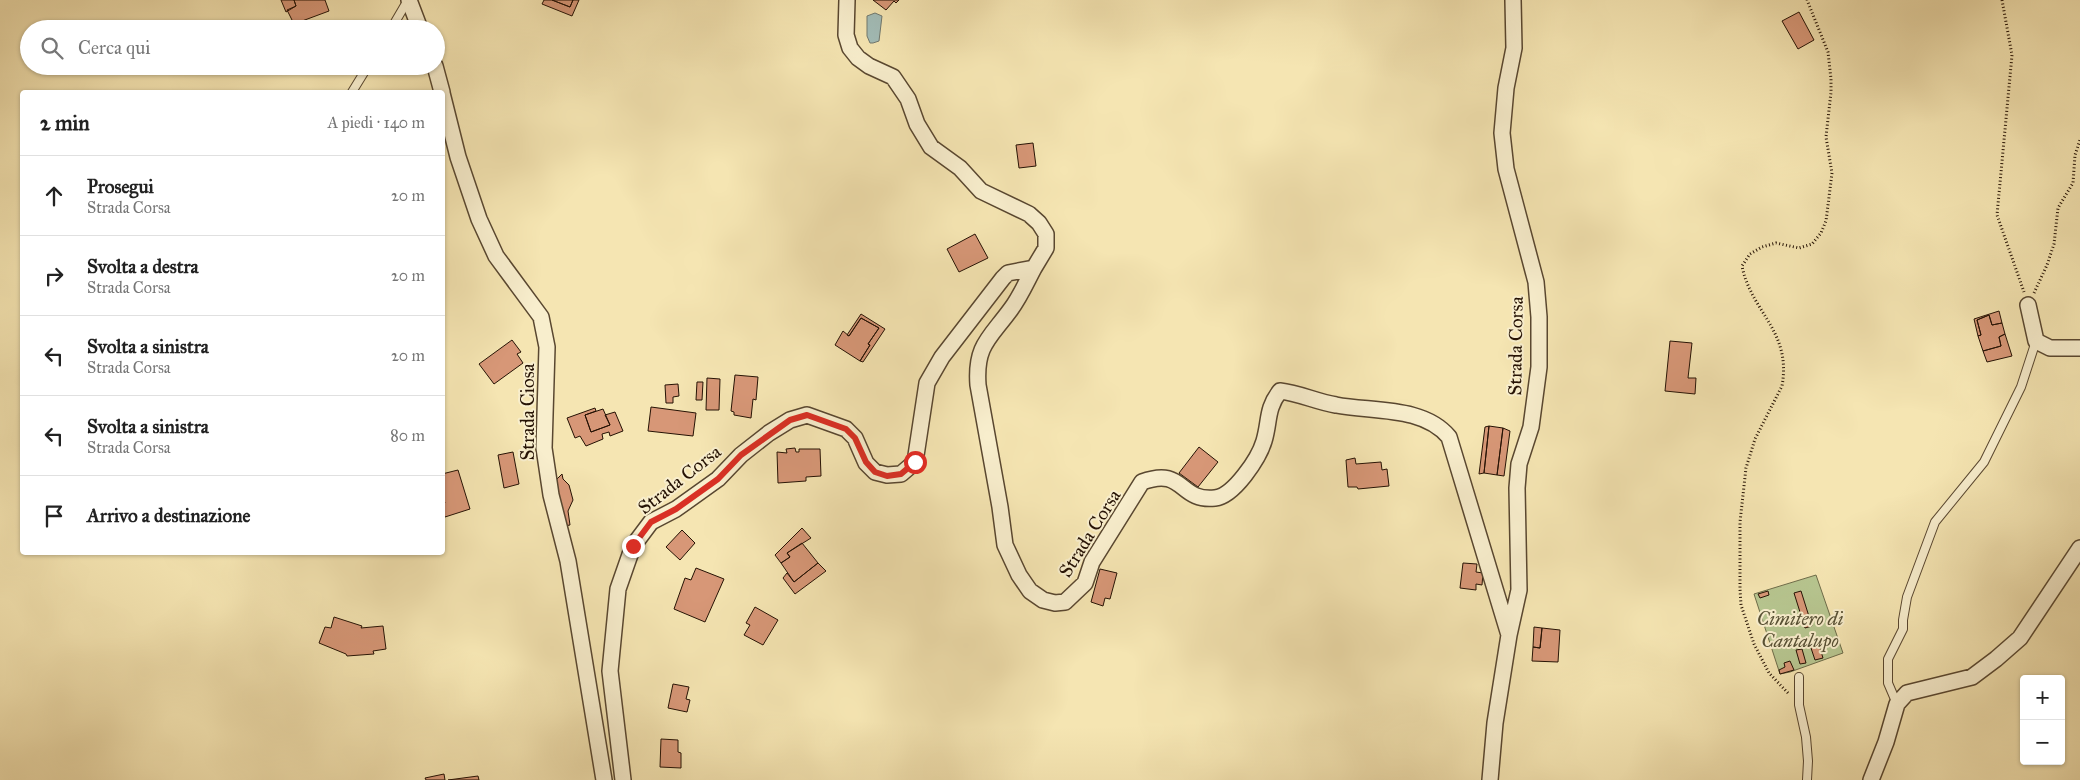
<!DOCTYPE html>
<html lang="it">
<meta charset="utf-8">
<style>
body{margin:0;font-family:"IM FELL Great Primer",serif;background:#f2f2f2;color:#222}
.controls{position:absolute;right:15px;bottom:15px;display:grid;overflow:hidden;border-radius:5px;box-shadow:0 1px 4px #0004}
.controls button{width:45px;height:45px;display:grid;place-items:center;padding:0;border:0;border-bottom:1px solid #e0e0e0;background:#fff;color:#222;font:25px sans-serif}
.stop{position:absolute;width:15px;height:15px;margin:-11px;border:4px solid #d93025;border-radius:50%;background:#fff}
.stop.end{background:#d93025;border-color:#fff;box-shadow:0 1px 5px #0008}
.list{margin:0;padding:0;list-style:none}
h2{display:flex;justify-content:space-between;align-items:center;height:65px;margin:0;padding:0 20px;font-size:21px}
h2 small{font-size:16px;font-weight:400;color:#767676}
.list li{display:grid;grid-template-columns:32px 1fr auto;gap:15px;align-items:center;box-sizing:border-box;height:80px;padding:0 20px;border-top:1px solid #e0e0e0}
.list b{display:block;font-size:19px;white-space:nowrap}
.list p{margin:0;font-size:16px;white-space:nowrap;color:#767676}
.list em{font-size:16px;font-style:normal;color:#767676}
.icon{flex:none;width:28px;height:28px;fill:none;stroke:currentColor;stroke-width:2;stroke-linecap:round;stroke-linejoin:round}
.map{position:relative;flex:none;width:2080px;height:780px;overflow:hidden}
.search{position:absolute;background:#fff;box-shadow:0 1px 4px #0004;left:20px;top:20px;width:425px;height:55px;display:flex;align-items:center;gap:12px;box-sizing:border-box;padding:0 18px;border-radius:28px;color:#767676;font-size:19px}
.panel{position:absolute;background:#fff;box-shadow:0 1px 4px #0004;left:20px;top:90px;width:425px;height:465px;border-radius:5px}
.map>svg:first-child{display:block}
.green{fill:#b7c690;stroke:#6e6c4a}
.water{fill:#a2bcb7;stroke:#70786f}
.building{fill:#d79777;stroke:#251204}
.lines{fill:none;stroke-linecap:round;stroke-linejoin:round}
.lane-casing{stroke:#594730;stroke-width:10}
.street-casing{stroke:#594730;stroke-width:18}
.path{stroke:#251204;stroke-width:3;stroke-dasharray:1 2.5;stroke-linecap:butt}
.lane{stroke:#f8eecd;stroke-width:8}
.street{stroke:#f8eecd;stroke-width:15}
.route{stroke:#d93025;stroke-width:6}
.labels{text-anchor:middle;stroke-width:4;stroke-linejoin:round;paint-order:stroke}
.street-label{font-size:19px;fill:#251204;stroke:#f8eecd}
.park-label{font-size:19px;font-style:italic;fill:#585135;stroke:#f8eecd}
</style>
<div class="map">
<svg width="2080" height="780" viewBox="0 0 2080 780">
<rect width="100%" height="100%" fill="#f5e5b2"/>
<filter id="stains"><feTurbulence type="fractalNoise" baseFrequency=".004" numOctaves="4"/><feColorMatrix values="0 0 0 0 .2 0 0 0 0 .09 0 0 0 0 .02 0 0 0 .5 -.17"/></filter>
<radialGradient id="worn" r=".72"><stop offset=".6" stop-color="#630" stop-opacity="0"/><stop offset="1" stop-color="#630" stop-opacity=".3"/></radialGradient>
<path class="green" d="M1816 575 1843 653 1790 672 1780 674 1754 594Z"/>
<path class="water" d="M875 13 882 16 879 41 873 43H870L867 36V16Z"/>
<path class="building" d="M281 0H294L296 6 286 12Z
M294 0H325L329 11 294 24 287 10 296 6Z
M544 0H552L570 7 573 0H579L572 16 542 4Z
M552 0H573L570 7Z
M873 0H899L896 3 894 1 886 10Z
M1799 12 1814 40 1798 49 1782 21Z
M1033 143 1036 166 1019 168 1016 145Z
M975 234 988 258 959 272 947 249Z
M1999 311 2002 323 1992 325 1989 315 1977 320 1981 335 1978 336 1974 319Z
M861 314 885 329 863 362 860 361 870 345 868 344 879 328 861 318 849 336 847 335Z
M1989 315 1992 325 2002 323 2005 334 1999 337 2001 346 1983 351 1978 336 1981 335 1977 320Z
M861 318 879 328 868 344 870 345 860 361 835 345 843 331 849 336Z
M2005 334 2012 356 1987 362 1983 351 2001 346 1999 337Z
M512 340 521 352 517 354 523 363 494 384 479 364Z
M1670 341 1692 343 1688 378H1696L1695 394 1665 391Z
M735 375 758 377 756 400 753 399 751 418 734 415V412L731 411Z
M707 378 720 379 719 410H706Z
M697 382H703L702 400H696Z
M678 384 679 396 673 397V403H666L665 385Z
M651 407 696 413 693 436 648 431Z
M595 408 596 411 585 415 591 432 610 425 605 415 615 412 623 431 610 436 609 432 602 434 603 439 586 446 580 436 575 438 567 418Z
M603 409 610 425 591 432 585 415Z
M1489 426 1484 473 1479 474 1485 427Z
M1489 426 1503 428 1497 475 1484 473Z
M1503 428 1510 431 1504 476 1497 475Z
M1199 447 1218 462 1198 487 1179 473Z
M795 448 796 452H799V449H820L821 476 806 477V481L778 483 777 452 787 453 786 449Z
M513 452 519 484 504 488 498 455Z
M1355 458 1356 464 1381 462 1382 470 1387 469 1389 486 1358 489 1357 487H1348L1346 460Z
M458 470 470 509 445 517 442 511V504L445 503 442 497V474Z
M562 474 563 479 569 485 573 500 568 511 570 525 564 526 555 481Z
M802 528 811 538 787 553 790 557 781 563 775 555Z
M682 530 695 543 680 560 666 547Z
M802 543 818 563 794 582 781 563 790 557 787 553Z
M818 563 826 571 795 594 783 578 787 573 794 582Z
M1463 563 1477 564 1476 572 1483 573 1482 585 1476 584V590L1460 588Z
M696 568 724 579 705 622 674 609 685 578 691 580Z
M1100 569 1117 573 1110 599 1105 598 1103 606 1091 602Z
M1768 591 1769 595 1760 598 1758 594Z
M1801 591 1812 626 1805 628 1794 593Z
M755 607 778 620 763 645 744 635 750 625 746 623Z
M334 617 362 626 361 628 383 626 386 649 373 651 374 654 347 656 346 654 319 643 325 627 331 628Z
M1534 627 1542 628 1540 648 1533 647Z
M1542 628 1560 630 1558 662 1532 661 1533 647 1540 648Z
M1818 642 1823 658 1815 660 1810 645Z
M1802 649 1806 663 1800 664 1796 650Z
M1790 661 1794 670 1780 674 1779 670 1785 667 1784 663Z
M673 684 689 687 686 699 690 700 687 712 668 708Z
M661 739 678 740V752L681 753V768L660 767Z
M444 774 445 780H426L425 778Z
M478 776 479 780H448Z"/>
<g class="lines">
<g class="lane-casing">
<path id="lane" d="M391 29 408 0
M352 92 368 66
M1799 677V705L1806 737 1808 761 1807 780
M1897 704 1888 683V659L1903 629V620L1907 597 1935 522 1984 462 2021 387 2036 341"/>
</g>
<g class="street-casing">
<path id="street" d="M409 0 420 29
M435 66 442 92
M442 93 458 157 479 219 496 256 541 317 547 347 544 448 551 495 568 561 604 780
M1034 268C1027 281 1020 297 1011 309 990 338 975 345 978 385L1000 507 1005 545 1019 575 1030 591 1043 600 1055 603 1065 602 1085 583 1092 562 1142 482C1185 466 1178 502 1215 498 1234 496 1259 458 1264 441 1270 421 1266 409 1280 391 1299 393 1317 402 1336 405 1373 412 1423 406 1449 437L1509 635
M2028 305 2036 341 2050 348H2080
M623 780 610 671 618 589 633 546 651 522 676 509 718 479 741 455 769 433 790 420 807 415 846 429 855 438 866 463 875 472 887 475 901 474 915 462 927 383 942 357 1003 278 1008 273 1034 268 1046 248V234L1039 223 1029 214 981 191 960 168 931 147 917 124 908 99 893 77 869 66 858 58 850 48 846 35 847 0
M1490 780 1495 723 1509 635 1519 590 1517 488 1519 464 1531 427 1539 367V317L1536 282 1506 169 1502 133 1506 88 1514 48 1513 0
M1871 780 1886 742 1897 704 1907 693 1972 677 1996 659 2020 638 2080 548"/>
</g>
<path class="path" d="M2002 0 2012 55 1997 215 2024 292
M2034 293 2047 265 2054 244 2058 208 2073 183 2075 155 2080 140
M1788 693 1769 673 1754 644 1741 605 1740 589V522L1746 468 1755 439 1782 386C1792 331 1751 312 1742 266L1750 254 1762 247 1776 243 1799 248 1812 244 1821 233 1826 221 1832 173 1826 137 1831 92V79L1828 52 1807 0"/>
<use href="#lane" class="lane"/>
<use href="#street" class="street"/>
</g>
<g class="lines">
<path class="route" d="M633 546 651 522 676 509 718 479 741 455 790 420 807 415 846 429 855 438 866 462 875 472 887 476 901 474 915 462"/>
</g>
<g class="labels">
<g class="street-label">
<text transform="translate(1515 346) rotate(-89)" y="7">Strada Corsa</text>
<text transform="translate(527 412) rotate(-90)" y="7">Strada Ciosa</text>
<text transform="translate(679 479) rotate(-38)" y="7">Strada Corsa</text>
<text transform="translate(1089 533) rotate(-58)" y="7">Strada Corsa</text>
</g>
<g class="park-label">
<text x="1800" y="625">Cimitero di<tspan x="1800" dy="22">Cantalupo</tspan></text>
</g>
</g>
<rect width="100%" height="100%" filter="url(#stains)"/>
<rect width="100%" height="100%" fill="url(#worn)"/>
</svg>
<div class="controls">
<button>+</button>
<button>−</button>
</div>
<div class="stop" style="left:915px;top:462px"></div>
<div class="stop end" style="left:633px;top:546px"></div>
<div class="search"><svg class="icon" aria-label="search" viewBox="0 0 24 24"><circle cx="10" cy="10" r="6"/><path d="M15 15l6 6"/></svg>Cerca qui</div>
<section class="panel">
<h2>2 min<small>A piedi · 140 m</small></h2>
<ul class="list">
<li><svg class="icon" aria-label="ahead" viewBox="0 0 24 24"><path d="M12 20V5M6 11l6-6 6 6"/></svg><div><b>Prosegui</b><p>Strada Corsa</p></div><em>20 m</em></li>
<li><svg class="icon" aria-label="right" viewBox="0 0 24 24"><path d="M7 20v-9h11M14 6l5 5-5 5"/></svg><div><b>Svolta a destra</b><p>Strada Corsa</p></div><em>20 m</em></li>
<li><svg class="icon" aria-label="left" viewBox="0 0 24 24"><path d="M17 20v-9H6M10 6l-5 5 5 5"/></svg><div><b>Svolta a sinistra</b><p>Strada Corsa</p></div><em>20 m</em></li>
<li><svg class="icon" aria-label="left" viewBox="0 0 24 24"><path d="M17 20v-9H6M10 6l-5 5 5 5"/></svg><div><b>Svolta a sinistra</b><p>Strada Corsa</p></div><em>80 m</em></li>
<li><svg class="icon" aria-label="arrive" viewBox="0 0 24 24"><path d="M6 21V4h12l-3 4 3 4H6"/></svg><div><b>Arrivo a destinazione</b></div></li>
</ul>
</section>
</div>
